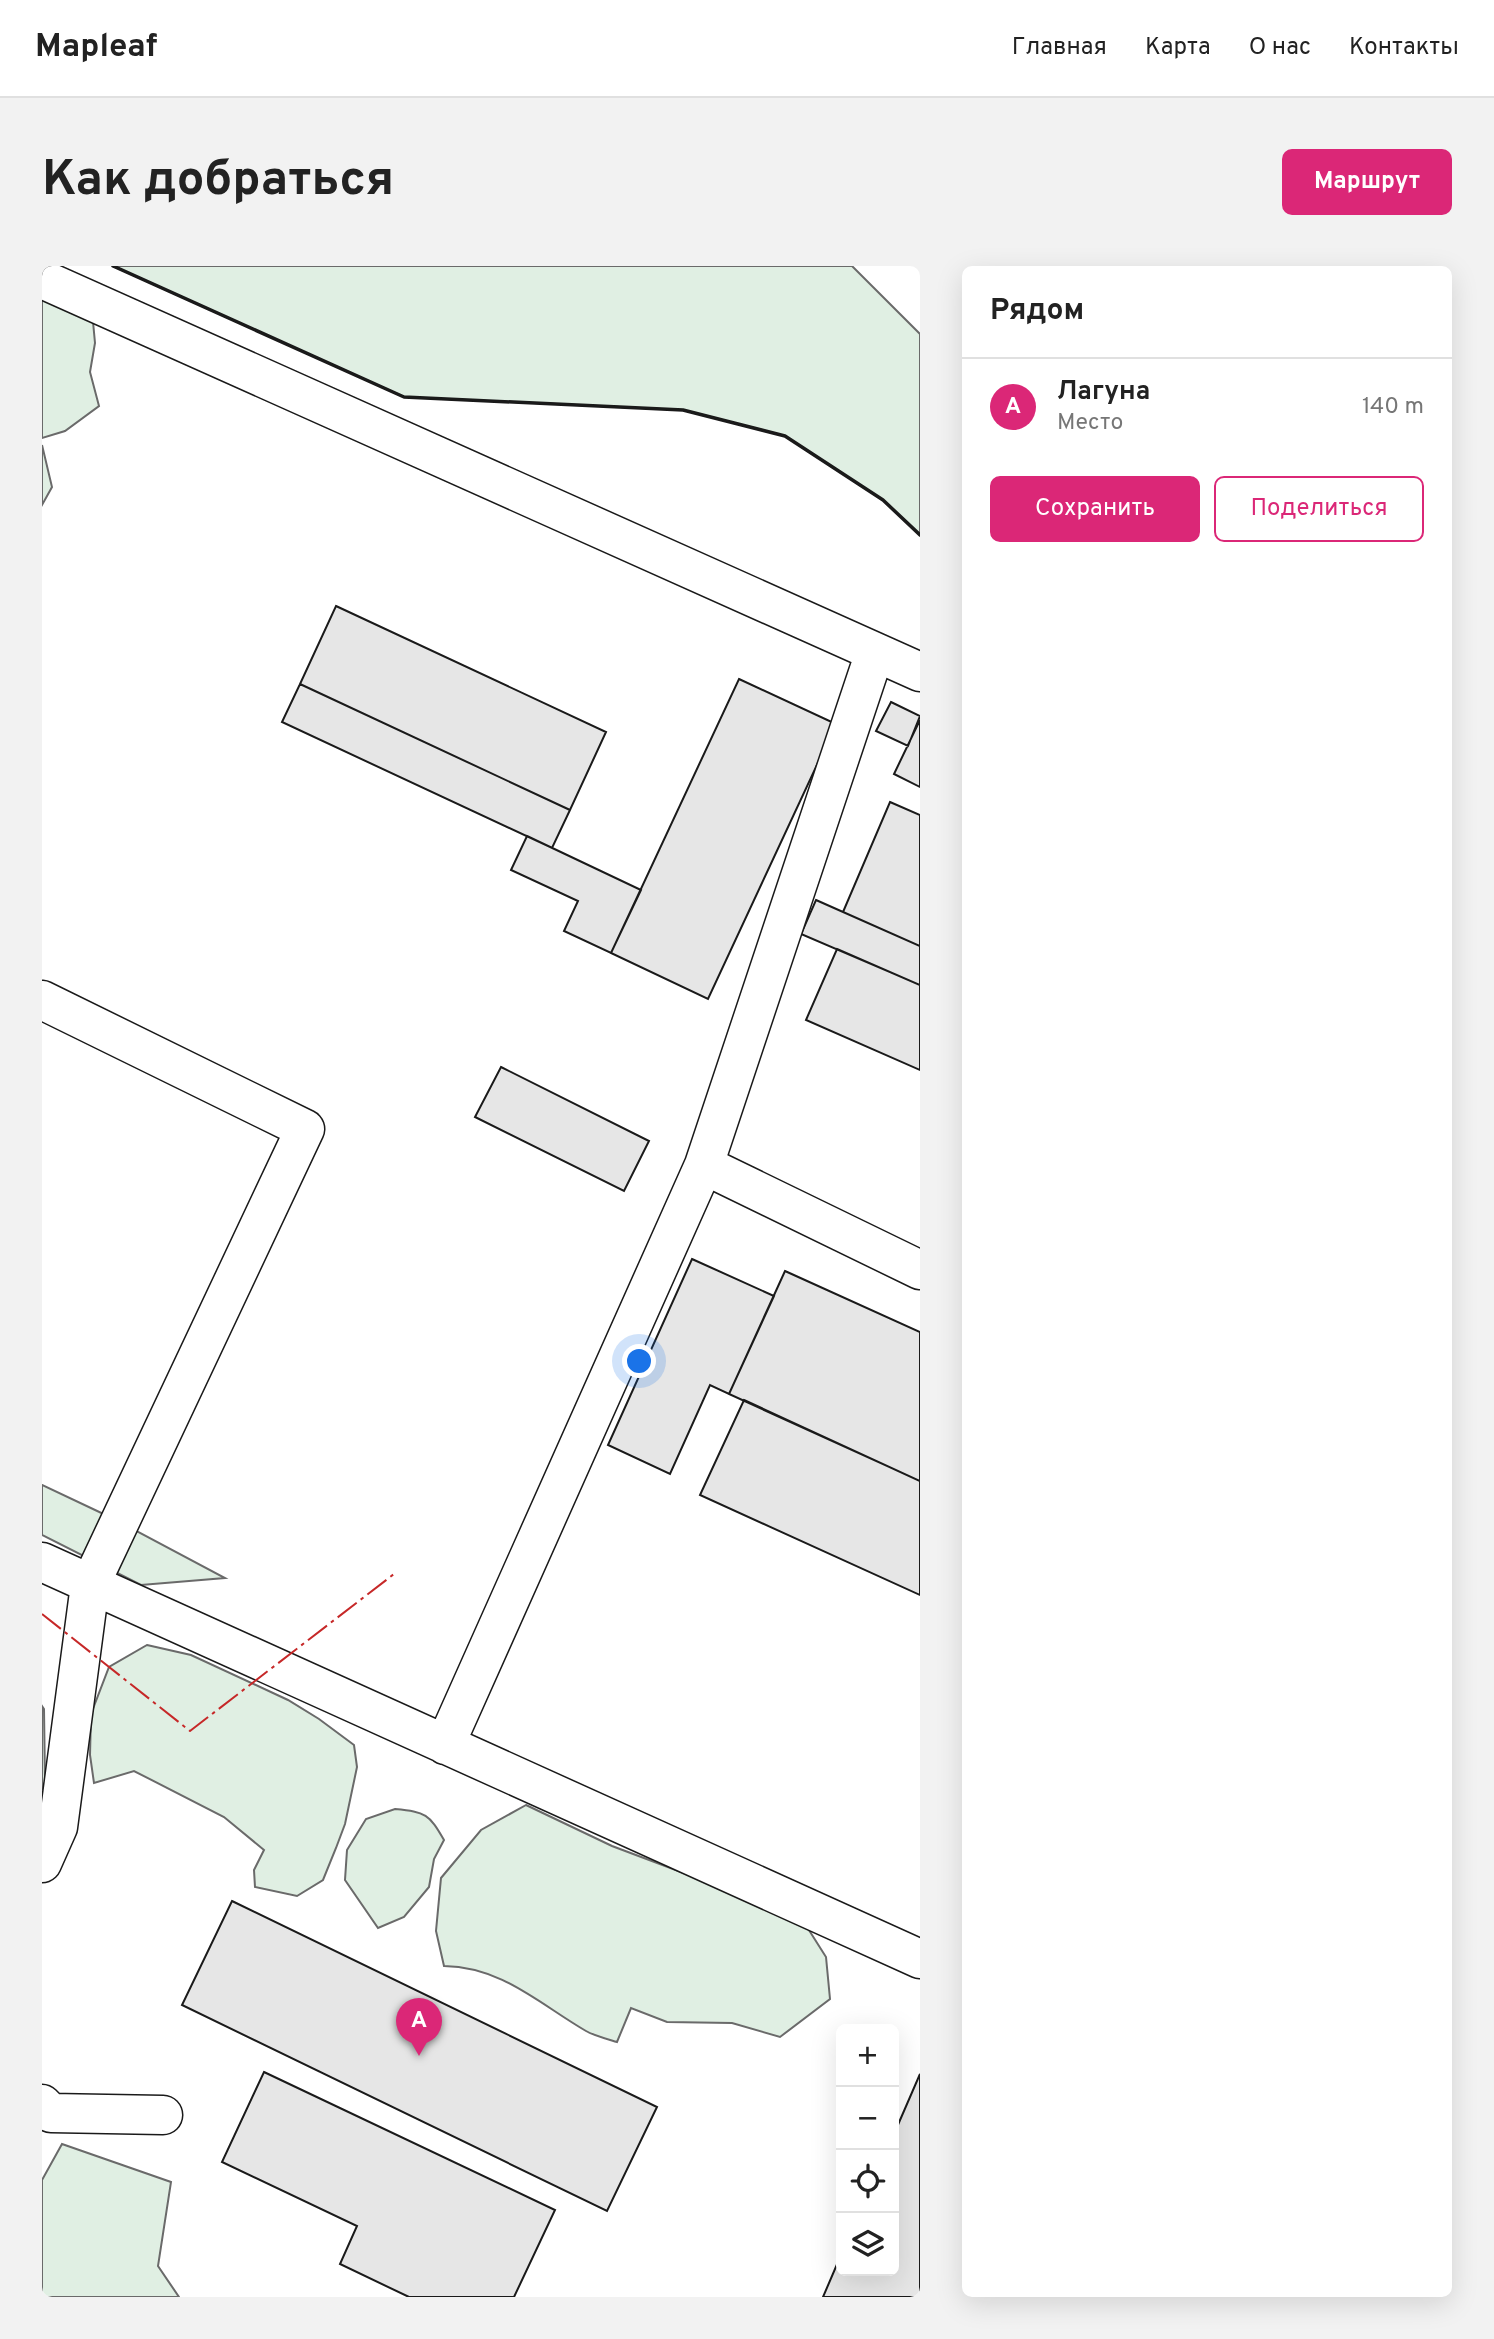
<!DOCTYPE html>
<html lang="ru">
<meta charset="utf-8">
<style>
body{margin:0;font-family:Overpass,sans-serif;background:#f2f2f2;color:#222}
.controls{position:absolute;right:21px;bottom:21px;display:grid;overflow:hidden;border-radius:10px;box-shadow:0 7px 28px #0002}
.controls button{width:63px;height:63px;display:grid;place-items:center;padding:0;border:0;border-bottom:2px solid #e0e0e0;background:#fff;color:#222;font:35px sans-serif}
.you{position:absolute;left:598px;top:1096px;width:24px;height:24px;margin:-18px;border:5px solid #fff;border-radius:50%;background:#1a73e8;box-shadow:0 0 0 10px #1a73e833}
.badge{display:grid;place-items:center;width:46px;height:46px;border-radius:50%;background:#db2777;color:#fff;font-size:23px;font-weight:700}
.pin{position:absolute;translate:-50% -58px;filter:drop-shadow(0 2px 4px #0008)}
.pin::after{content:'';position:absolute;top:37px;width:24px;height:21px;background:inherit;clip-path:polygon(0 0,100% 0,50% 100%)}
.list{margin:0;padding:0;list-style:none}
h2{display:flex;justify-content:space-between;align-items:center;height:91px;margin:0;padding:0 28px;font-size:30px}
h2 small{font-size:23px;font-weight:400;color:#767676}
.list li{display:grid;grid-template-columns:46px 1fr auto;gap:21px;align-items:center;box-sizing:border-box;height:98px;padding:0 28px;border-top:2px solid #e0e0e0}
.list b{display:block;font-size:26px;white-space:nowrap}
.list p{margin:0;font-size:23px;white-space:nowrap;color:#767676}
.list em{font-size:23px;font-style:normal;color:#767676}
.actions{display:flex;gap:14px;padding:21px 28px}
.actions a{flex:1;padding:16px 0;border:2px solid #db2777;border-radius:10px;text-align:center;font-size:24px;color:#db2777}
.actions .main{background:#db2777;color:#fff}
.icon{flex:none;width:38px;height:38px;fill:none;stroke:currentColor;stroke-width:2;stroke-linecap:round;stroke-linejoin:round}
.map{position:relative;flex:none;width:878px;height:2031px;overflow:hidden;border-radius:10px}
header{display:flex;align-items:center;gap:42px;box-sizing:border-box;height:98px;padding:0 35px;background:#fff;border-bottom:2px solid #e0e0e0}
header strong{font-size:33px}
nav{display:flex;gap:38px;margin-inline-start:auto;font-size:24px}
.intro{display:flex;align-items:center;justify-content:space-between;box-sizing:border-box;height:168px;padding:0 42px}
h1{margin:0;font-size:49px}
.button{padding:18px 32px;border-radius:10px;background:#db2777;color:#fff;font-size:24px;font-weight:700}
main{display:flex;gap:42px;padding:0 42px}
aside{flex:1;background:#fff;border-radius:10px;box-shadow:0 7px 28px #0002}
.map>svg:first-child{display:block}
.green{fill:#e0efe3;stroke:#6a6a6a;stroke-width:2}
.building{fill:#e6e6e6;stroke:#1a1a1a;stroke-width:2}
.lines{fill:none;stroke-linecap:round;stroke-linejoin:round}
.minor-casing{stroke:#1a1a1a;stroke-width:41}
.minor{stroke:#fff;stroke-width:38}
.wall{stroke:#1a1a1a;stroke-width:3.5}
.power{stroke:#c62828;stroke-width:2;stroke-dasharray:24 5 3.5 5;stroke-linecap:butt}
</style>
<header>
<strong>Mapleaf</strong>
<nav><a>Главная</a><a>Карта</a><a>О нас</a><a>Контакты</a></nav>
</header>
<div class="intro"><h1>Как добраться</h1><a class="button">Маршрут</a></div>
<main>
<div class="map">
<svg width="878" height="2031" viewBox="0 0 878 2031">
<rect width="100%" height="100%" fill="#fff"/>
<path class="green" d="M71 0H810L878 68V269L841 234 743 170 641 144 362 131Z
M0 34 50 45 53 77 48 106 57 140 23 165 0 172Z
M0 179 10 221 0 239Z
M0 1219 70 1252 183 1312 99 1319 0 1269Z
M105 1379 149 1389 246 1434 277 1453 312 1479 315 1501 303 1558 294 1582 281 1614 255 1630 213 1621 212 1604 222 1584 182 1551 92 1505 52 1517 48 1489 49 1448 67 1401Z
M0 1440 2 1443 3 1516 0 1524Z
M484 1539 570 1580 663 1615 765 1661 784 1691 788 1733 738 1771 690 1757 625 1756 589 1742 575 1776C565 1773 553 1770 544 1765 496 1737 460 1701 402 1700L394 1665 399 1612 439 1564Z
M353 1543C384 1546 387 1548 402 1574L392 1593 387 1621 362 1651 336 1662 303 1614 305 1584 324 1553Z
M20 1878 129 1916 116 2000 137 2031H0V1914Z"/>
<path class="building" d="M294 340 564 466 528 544 258 418Z
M697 413 794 458 666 733 569 687Z
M258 418 528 544 510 582 240 456Z
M849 436 878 450 866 480 834 465Z
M878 454V521L852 508Z
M848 536 878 549V680L801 646Z
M485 570 599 624 569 687 522 665 536 635 469 604Z
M774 634 878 680V719L759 668Z
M795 683 878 719V804L764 754Z
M459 801 607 875 582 925 433 851Z
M650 993 732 1030 687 1128 668 1119 628 1208 566 1179Z
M743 1005 878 1066V1215L687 1128Z
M702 1134 878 1215V1329L658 1229Z
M190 1635 615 1841 565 1945 140 1739Z
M222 1806 513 1944 472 2031H367L298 1998 315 1960 180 1896Z
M878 1808V2031H781L799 1989V2005H852V1868Z"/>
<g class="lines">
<g class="minor-casing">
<path id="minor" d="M0 13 878 406
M0 734 263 863 48 1319 16 1561 0 1597
M662 899 833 386
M0 1296 878 1693
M403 1479 662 899 878 1004
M0 1838 9 1847 121 1849"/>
</g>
<use href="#minor" class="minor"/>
<path class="wall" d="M71 0 362 131 641 144 743 170 841 234 878 269"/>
<path class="power" d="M0 1348 148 1465 352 1308"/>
</g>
</svg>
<div class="controls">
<button>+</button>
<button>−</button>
<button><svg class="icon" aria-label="locate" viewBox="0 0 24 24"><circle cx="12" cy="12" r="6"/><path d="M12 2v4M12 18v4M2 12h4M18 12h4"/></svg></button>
<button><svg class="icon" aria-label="layers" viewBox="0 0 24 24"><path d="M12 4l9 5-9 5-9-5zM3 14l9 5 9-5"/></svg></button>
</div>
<div class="you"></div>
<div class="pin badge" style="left:377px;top:1790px">A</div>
</div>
<aside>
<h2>Рядом<small></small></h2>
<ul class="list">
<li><span class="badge">A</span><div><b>Лагуна</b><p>Место</p></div><em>140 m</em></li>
</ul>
<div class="actions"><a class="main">Сохранить</a><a>Поделиться</a></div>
</aside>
</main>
